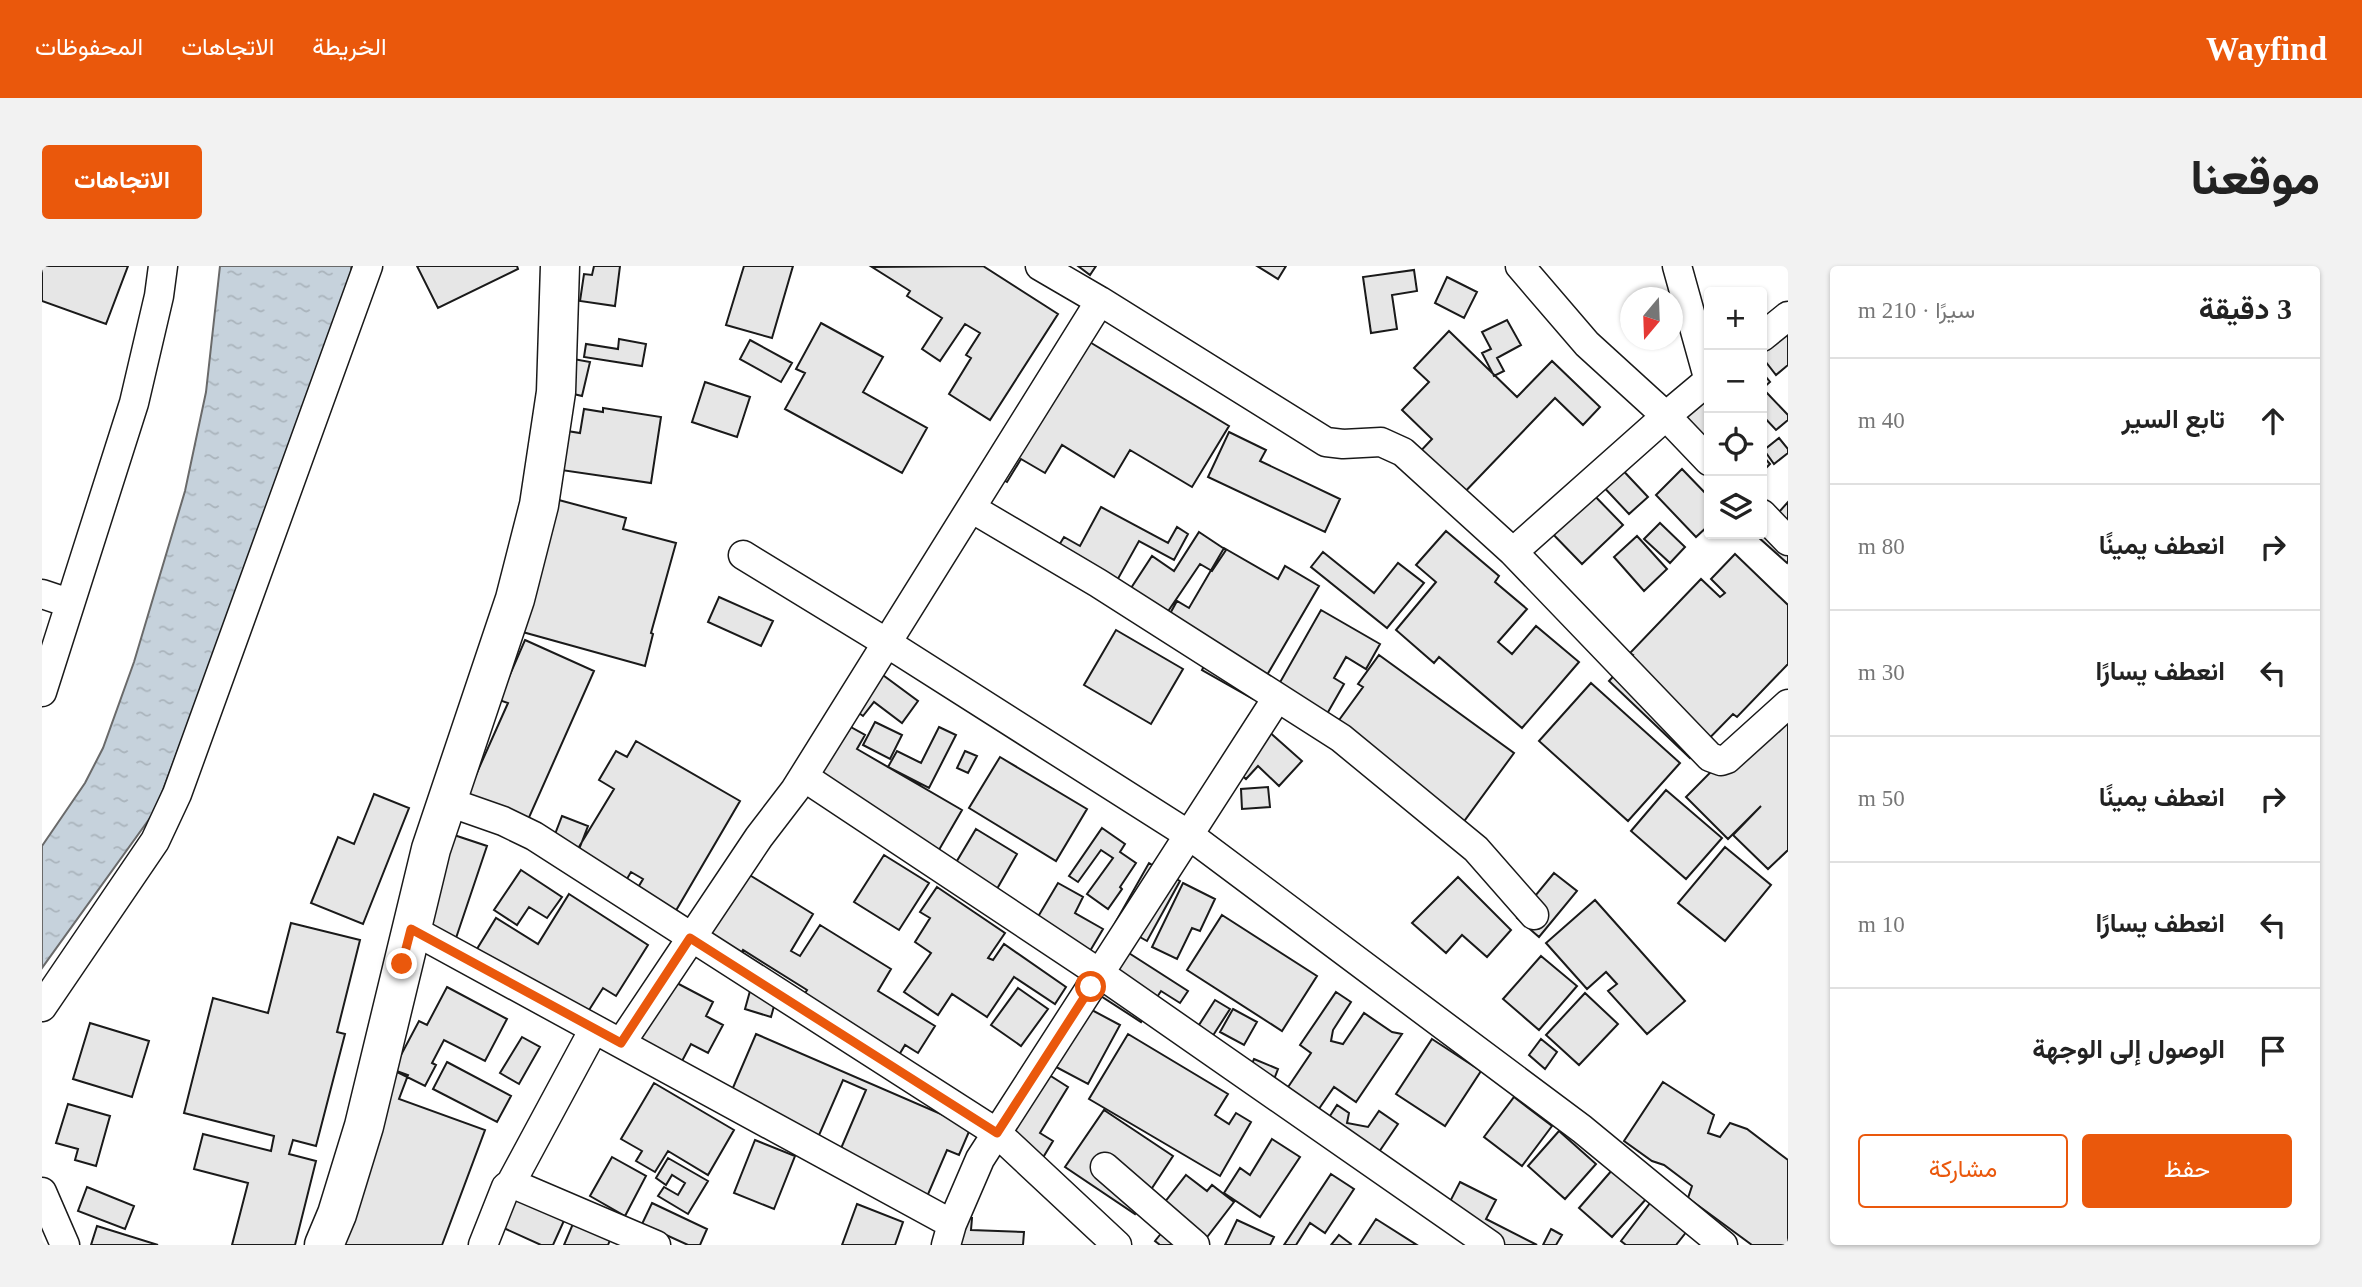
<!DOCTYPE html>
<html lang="ar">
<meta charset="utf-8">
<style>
body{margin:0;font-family:"Times New Roman",Vazirmatn,serif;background:#f2f2f2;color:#222;direction:rtl}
.controls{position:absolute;right:21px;top:21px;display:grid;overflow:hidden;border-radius:7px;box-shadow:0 2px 5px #0004}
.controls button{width:63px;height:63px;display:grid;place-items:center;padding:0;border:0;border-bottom:2px solid #e0e0e0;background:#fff;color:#222;font:35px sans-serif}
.compass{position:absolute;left:1578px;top:21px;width:63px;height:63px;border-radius:50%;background:#fff;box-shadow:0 2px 5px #0004;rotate:199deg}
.stop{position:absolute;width:21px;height:21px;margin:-16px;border:5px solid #ea580c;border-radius:50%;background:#fff}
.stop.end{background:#ea580c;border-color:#fff;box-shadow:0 2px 7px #0008}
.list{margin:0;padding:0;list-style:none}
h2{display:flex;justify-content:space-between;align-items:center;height:91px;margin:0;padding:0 28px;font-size:30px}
h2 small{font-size:23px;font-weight:400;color:#767676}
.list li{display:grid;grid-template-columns:46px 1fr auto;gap:21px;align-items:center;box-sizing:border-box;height:126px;padding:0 28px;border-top:2px solid #e0e0e0}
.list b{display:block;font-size:26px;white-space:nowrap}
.list em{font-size:23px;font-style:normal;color:#767676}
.actions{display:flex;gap:14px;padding:21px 28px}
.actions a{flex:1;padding:16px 0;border:2px solid #ea580c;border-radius:7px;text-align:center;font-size:24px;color:#ea580c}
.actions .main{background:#ea580c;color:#fff}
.icon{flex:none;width:38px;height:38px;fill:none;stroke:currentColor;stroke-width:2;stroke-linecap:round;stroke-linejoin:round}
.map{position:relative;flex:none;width:1746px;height:979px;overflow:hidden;direction:ltr;border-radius:7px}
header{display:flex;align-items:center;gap:42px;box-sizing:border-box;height:98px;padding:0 35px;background:#ea580c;color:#fff}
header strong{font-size:33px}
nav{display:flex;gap:38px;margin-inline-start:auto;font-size:24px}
.intro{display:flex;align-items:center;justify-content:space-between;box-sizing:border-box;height:168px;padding:0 42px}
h1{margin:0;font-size:49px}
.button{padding:18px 32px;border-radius:7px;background:#ea580c;color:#fff;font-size:24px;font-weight:700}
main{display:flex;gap:42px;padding:0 42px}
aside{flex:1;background:#fff;border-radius:7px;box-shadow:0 2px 5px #0004}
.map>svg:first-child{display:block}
.water{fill:url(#water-ripples);stroke:#6a6a6a;stroke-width:2}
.building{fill:#e6e6e6;stroke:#1a1a1a;stroke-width:2}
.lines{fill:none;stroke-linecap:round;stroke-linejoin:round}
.street-casing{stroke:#1a1a1a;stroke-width:31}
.secondary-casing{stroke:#1a1a1a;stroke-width:41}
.street{stroke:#fff;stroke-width:28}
.secondary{stroke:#fff;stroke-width:38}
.route{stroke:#ea580c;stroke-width:9}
</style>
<header>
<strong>Wayfind</strong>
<nav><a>الخريطة</a><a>الاتجاهات</a><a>المحفوظات</a></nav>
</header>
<div class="intro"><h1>موقعنا</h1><a class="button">الاتجاهات</a></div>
<main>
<aside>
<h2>3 دقيقة<small>سيرًا · 210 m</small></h2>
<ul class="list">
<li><svg class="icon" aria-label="ahead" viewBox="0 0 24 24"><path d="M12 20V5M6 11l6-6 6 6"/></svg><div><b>تابع السير</b></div><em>40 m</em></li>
<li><svg class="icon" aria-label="right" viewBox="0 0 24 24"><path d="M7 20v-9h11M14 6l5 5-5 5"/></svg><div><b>انعطف يمينًا</b></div><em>80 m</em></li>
<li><svg class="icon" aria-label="left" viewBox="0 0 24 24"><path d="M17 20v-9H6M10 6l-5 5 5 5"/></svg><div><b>انعطف يسارًا</b></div><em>30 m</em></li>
<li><svg class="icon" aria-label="right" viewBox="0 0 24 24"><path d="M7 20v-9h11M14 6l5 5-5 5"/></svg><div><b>انعطف يمينًا</b></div><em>50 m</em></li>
<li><svg class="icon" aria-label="left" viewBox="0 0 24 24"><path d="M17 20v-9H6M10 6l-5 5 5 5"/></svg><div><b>انعطف يسارًا</b></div><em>10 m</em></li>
<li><svg class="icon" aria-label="arrive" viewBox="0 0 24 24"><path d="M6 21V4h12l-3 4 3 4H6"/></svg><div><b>الوصول إلى الوجهة</b></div></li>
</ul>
<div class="actions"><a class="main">حفظ</a><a>مشاركة</a></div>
</aside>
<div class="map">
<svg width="1746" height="979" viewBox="0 0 1746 979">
<defs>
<pattern id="water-ripples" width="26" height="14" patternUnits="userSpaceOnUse" patternTransform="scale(1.75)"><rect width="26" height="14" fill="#c6d2dc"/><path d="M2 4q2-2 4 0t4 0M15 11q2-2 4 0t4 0" fill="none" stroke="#aab4bc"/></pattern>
</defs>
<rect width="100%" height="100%" fill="#fff"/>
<path class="water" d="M178 0H309V11L208 293 113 545 0 702V580L43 517 61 482 92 396 143 225 164 126Z"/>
<path class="building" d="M0 0H86L64 58 0 35Z
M375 0H475L476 3 396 42Z
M552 0H578L573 40 538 35 542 8 550 9Z
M702 0H751L730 72 684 59Z
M941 0 1016 48 948 154 907 128 929 92 924 89 938 67 923 58 898 95 880 83 900 52 865 30 868 25 830 1Z
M1036 0H1054L1048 9Z
M1215 0H1244L1236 13Z
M1372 4 1375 25 1350 29 1355 63 1329 67 1321 11Z
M1405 11 1435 26 1422 52 1393 37Z
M1465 54 1479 79 1455 92 1462 105 1452 110 1440 87 1449 83 1440 66Z
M1746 55V99L1734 109 1720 91V75Z
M779 57 841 91 821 126 885 162 860 207 743 143 763 107 754 103Z
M1407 65 1475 131 1510 95 1558 141 1541 159 1513 132 1416 233 1373 191 1390 173 1360 144 1387 116 1372 102Z
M1041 72 1187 160 1150 221 1088 184 1072 211 1020 179 1003 207 979 193 965 216 956 211Z
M577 73 604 78 600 100 542 91 544 78 576 83Z
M708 74 750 97 739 116 698 93Z
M526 92 548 96 540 130 519 125Z
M1720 106 1728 116 1720 123Z
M663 116 708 131 695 171 650 156Z
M1725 127 1746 149V154L1734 164 1720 149V133Z
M1659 128 1667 137V183L1636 148Z
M561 142 619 151 609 217 519 204 525 165 538 167 542 143 561 146Z
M1187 166 1224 184 1218 195 1298 233 1283 266 1166 211Z
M1737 172 1746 183V187L1732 198 1722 184Z
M1720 189 1728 198 1720 206Z
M1574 197 1606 231 1587 248 1556 215Z
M1640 203 1667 231V259L1654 271 1614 229Z
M1546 223 1581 259 1540 298 1505 262Z
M513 233 584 252 581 263 634 277 609 367 611 368 603 400 477 365Z
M1746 236V295L1745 297 1715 270 1720 268V265Z
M1059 241 1126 277 1135 261 1146 268 1132 294 1097 275 1068 327 1008 294 1022 271 1038 280Z
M1618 257 1643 281 1628 297 1602 273Z
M1404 265 1457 310 1453 316 1485 343 1456 376 1470 388 1494 360 1537 396 1480 462 1397 391 1392 397 1354 364 1394 316 1374 299Z
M1157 266 1184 284 1170 305 1158 298 1112 366 1076 342 1110 290 1132 305Z
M1595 270 1625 303 1602 325 1572 291Z
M1182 282 1236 313 1243 300 1277 320 1211 433 1160 404 1166 392 1119 364 1135 335 1147 342Z
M1281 286 1332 327 1356 297 1382 317 1345 362 1269 301Z
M1693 288 1746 339V398L1695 451 1691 448 1648 492 1567 415 1591 389 1588 387 1659 313 1678 331 1683 327 1669 313Z
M677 331 731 355 719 380 666 356Z
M1279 344 1338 378 1324 403 1304 391 1292 412 1302 418 1273 469 1224 441Z
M1074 364 1141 403 1109 458 1042 419Z
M483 374 552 405 485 556 425 529 466 437 457 434Z
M1337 389 1472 487 1412 569 1284 472 1321 421 1316 418Z
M830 401 876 435 860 457 832 436 821 450 803 437Z
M1549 417 1638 497 1586 555 1497 475Z
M1744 430 1746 432V584L1726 603 1691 569 1719 540 1686 573 1644 531Z
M798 455 823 469 815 483 920 544 890 596 760 522Z
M833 456 860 469 848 493 821 479Z
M1216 456 1260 495 1237 520 1216 500 1204 513 1182 494Z
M897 461 914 469 887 522 846 501 855 485 879 497Z
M594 475 698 535 629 653 591 630 601 613 589 606 576 628 532 589 572 523 557 514 574 485 585 491Z
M923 485 935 490 926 507 915 502Z
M958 491 1045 543 1014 595 927 542Z
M1226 521 1228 541 1200 543 1199 523Z
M1624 524 1680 572 1644 613 1589 565Z
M332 528 367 542 321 658 269 637 296 571 312 578Z
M520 550 546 560 536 586 510 576Z
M1060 562 1083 578 1078 586 1094 597 1078 621 1080 623 1066 643 1045 628 1071 592 1059 584 1036 616 1027 610Z
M934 563 975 588 948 635 906 610Z
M403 566 445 580 412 678 370 664Z
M1683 581 1729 619 1683 675 1636 637Z
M842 589 887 617 857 664 812 636Z
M1107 597 1138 615 1105 675 1073 657Z
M479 604 520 631 505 652 487 641 475 659 452 644Z
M701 605 771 648 749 685 758 690 778 659 849 703 836 725 893 760 876 787 863 779 851 799 755 740 765 724 701 684 696 692 661 669Z
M1512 607 1535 625 1497 671 1475 652Z
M1416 611 1469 664 1445 691 1420 669 1404 687 1370 657Z
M1016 617 1041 631 1033 647 1061 663 1038 702 984 671Z
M1141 617 1173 633 1158 665 1150 662 1135 693 1110 681Z
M895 621 963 667 946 692 951 694 962 678 1024 721 1013 738 972 711 945 751 910 728 896 749 862 726 889 687 873 676 888 652 878 646Z
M527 628 606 679 574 730 561 722 535 763 427 696 454 652 496 678Z
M1553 634 1643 735 1605 768 1566 725 1575 718 1564 706 1545 723 1504 677Z
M1180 649 1275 710 1240 765 1145 704Z
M249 657 318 674 295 766 303 768 274 880 251 874 247 888 274 895 253 979H190L206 917 152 903 161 868 229 885 232 870 142 847 171 732 226 747Z
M1065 673 1146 725 1138 737 1119 725 1099 756 1037 716Z
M1499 690 1535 720 1497 764 1461 733Z
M713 707 739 715 729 751 703 743Z
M631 715 671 736 664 750 681 759 666 787 649 778 630 814 576 786Z
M405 721 465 753 443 795 402 774 390 797 394 799 383 820 351 804 377 755 385 759Z
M976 722 1006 743 979 780 949 759Z
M1294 726 1309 736 1291 764 1289 775 1301 778 1322 747 1350 766 1360 768 1314 836 1292 821 1272 850 1286 853 1295 839 1307 847 1305 857 1326 861 1337 845 1356 858 1324 905 1238 833 1269 787 1258 779Z
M1543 727 1576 758 1537 799 1504 769Z
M1031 734 1078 759 1046 818 999 793Z
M1173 734 1188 743 1163 782 1148 773Z
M1191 743 1215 756 1202 779 1178 766Z
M48 757 107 775 90 831 31 813Z
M714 768 929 861 917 889 905 884 881 940 791 901 824 824 801 814 771 883 681 845Z
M1086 768 1186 828 1173 849 1187 858 1194 847 1209 856 1178 910 1047 833Z
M480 771 498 781 477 818 458 807Z
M1390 773 1439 805 1403 860 1354 828Z
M1499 773 1515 786 1503 803 1487 789Z
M1212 793 1236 803 1227 826 1202 816Z
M405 796 469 830 455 856 391 823Z
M993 800 1026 821 998 867 1011 875 991 908 944 878Z
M349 803 366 809 357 833 443 864 400 979H288Z
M1621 816 1672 849 1666 867 1678 871 1688 857 1705 863 1746 894V979H1710L1646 932 1650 920 1622 899 1610 895 1582 875Z
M612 817 692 864 666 909 626 885 613 906 594 895 600 885 579 873Z
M1472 831 1510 860 1480 900 1442 871Z
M26 838 68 850 54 900 33 894 36 883 14 877Z
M1062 844 1131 890 1093 948 1023 901Z
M1517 865 1554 898 1523 933 1486 900Z
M1230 873 1258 891 1218 951 1182 927 1198 902 1208 909Z
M713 874 753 890 732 943 692 927Z
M570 891 604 910 583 950 548 930Z
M626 892 666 915 646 948 616 930 622 921 636 929 643 917 630 909 624 919 614 912Z
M1571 903 1605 932 1570 971 1537 942Z
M1289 908 1312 923 1283 967 1268 957 1254 979H1242Z
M1144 909 1165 925 1170 919 1192 936 1159 979H1118L1113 975 1125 960 1112 950Z
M1418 916 1454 934 1444 953 1495 979H1440L1397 957Z
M45 921 92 940 83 963 36 945Z
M472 924 525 948 511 979H499L455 959Z
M1612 932 1649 960 1634 979H1584L1579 975Z
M610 937 665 963 658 979H646L600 958Z
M815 938 861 956 853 979H800Z
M907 951 930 952 929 964 982 966 981 979H907Z
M533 953 570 969 566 979H522Z
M1334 953 1375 979H1317Z
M1195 954 1232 971 1228 979H1183Z
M55 960 116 979H49Z
M1509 963 1520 969 1514 979H1501Z
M1297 969 1309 978 1308 979H1289Z"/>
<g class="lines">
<g class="street-casing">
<path id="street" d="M998 0 1058 35 1284 176 1301 178 1339 176 1361 186 1471 286 1624 150 1667 114
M1478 0 1545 78 1624 150 1667 195
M1635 0 1667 115
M1720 71 1746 50
M929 242 1056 317 1299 472 1434 583 1492 649
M1720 248 1746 275
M1471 286 1668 491 1679 495 1685 493 1746 438
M701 289 845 377 1147 569 1540 863 1681 979
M0 328 27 337
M0 426 92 137 117 30 121 0
M762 511 1057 707 1448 979
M404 535 461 555 492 570 955 867 1075 979
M369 663 910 958
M0 741 113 575 135 528 326 0
M579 777 717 571 753 524 1058 35
M1063 901 1153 979
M469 917 614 979
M0 926 23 979
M441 979 464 921 469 917 552 763
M904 979 910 958 938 893 1235 432"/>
</g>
<g class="secondary-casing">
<path id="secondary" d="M282 979 295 948 322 860 389 583 473 333 497 239 514 126 518 0"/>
</g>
<use href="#street" class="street"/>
<use href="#secondary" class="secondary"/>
</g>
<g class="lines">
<path class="route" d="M360 698 369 663 579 777 648 672 955 867 1049 721"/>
</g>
</svg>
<div class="controls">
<button>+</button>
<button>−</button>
<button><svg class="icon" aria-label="locate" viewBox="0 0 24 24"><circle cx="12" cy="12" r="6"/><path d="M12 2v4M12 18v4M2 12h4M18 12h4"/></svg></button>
<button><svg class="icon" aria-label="layers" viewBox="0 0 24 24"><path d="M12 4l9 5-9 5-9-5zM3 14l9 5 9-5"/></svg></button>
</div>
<svg class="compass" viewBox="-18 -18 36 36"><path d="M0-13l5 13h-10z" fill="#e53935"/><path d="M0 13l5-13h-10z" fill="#767676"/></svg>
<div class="stop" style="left:1049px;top:721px"></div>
<div class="stop end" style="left:360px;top:698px"></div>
</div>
</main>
